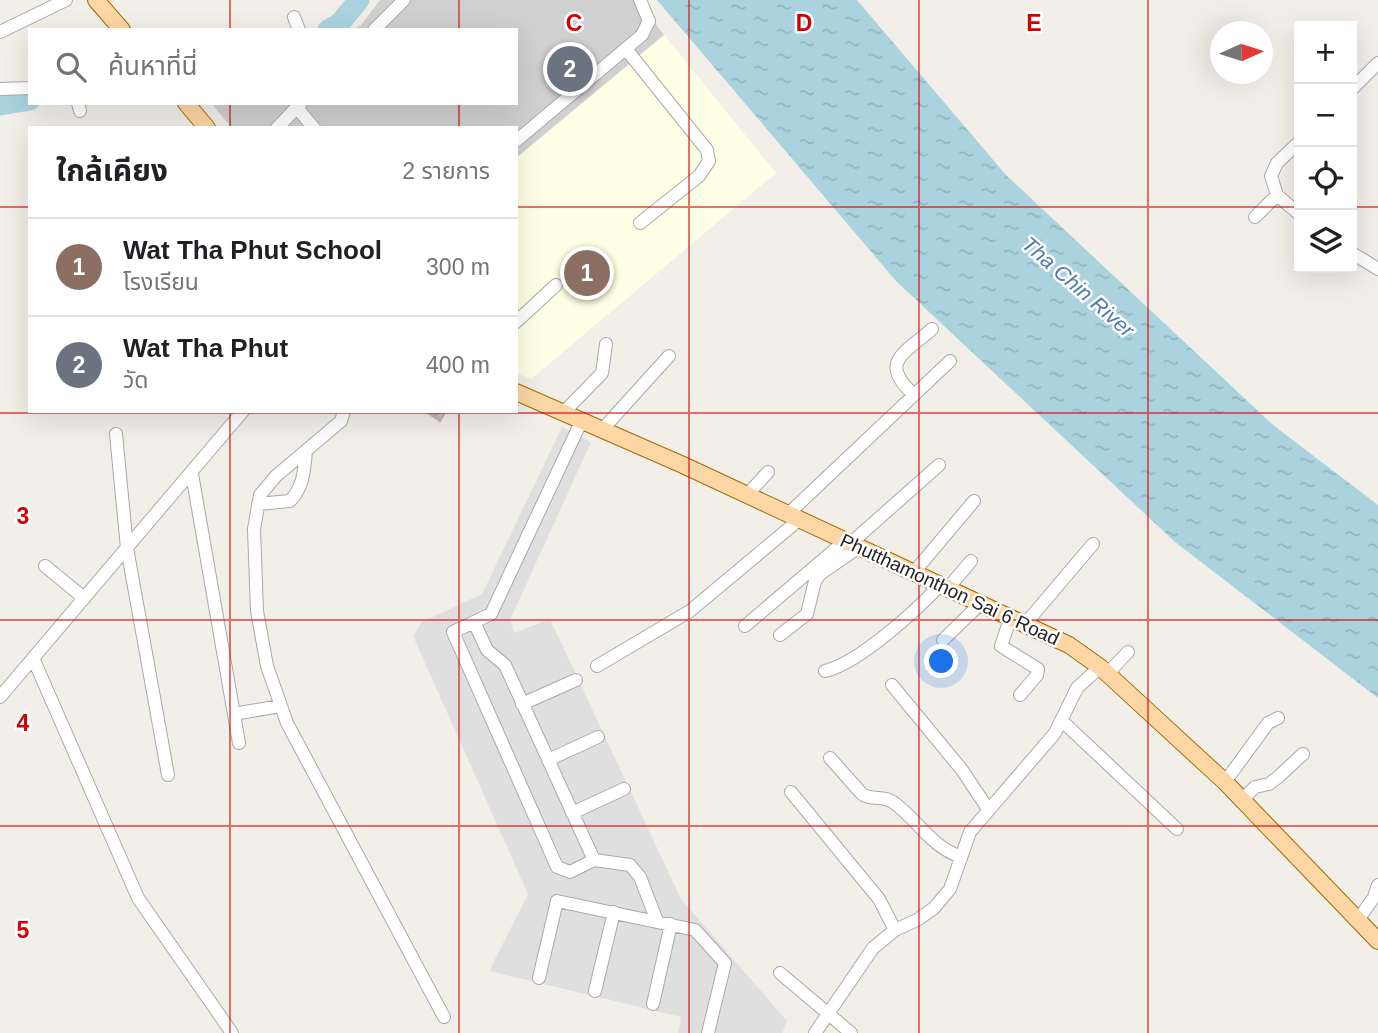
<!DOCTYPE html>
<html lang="th">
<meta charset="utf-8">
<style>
body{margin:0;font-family:Helvetica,"Noto Sans Thai",sans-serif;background:#f6f6f6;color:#202124}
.controls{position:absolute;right:21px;top:21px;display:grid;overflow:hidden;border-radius:0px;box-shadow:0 7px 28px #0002}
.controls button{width:63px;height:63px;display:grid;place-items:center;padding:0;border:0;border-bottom:2px solid #e0e0e0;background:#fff;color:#202124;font:35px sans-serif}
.compass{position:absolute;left:1210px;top:21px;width:63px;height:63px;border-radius:50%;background:#fff;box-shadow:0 7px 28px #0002;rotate:87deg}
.you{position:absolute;left:942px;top:662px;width:24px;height:24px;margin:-18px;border:5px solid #fff;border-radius:50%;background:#1a73e8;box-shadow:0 0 0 10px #1a73e833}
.badge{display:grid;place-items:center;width:46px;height:46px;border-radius:50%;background:#d93025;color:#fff;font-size:23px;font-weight:700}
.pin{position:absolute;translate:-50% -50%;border:4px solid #fff;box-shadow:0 2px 7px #0006}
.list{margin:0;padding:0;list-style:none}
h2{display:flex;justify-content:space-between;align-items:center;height:91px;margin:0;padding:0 28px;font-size:30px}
h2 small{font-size:23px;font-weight:400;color:#757577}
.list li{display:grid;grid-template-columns:46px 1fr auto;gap:21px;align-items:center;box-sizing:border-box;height:98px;padding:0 28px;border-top:2px solid #e0e0e0}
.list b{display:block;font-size:26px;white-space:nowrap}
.list p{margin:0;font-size:23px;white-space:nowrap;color:#757577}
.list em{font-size:23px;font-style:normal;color:#757577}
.icon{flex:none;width:38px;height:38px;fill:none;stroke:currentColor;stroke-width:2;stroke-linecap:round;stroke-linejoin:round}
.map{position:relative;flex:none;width:1378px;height:1033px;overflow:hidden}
.search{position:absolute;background:#fff;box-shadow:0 7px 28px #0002;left:28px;top:28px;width:490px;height:77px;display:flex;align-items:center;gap:18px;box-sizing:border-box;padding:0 24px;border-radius:0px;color:#757577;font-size:26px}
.panel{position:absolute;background:#fff;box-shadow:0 7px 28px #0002;left:28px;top:126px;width:490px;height:287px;border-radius:0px}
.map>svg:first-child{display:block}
.residential{fill:#e0dfdf}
.education{fill:#ffffe5}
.religious{fill:#d0d0d0}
.water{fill:url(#water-ripples)}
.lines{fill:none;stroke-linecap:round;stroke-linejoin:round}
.river{stroke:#aad3df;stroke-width:21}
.building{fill:url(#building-hatch);stroke:#c4b6ab;stroke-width:2}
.minor-casing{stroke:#a9a9a9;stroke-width:14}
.major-casing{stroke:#a06b00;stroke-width:18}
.minor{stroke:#fff;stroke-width:12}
.major{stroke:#fcd6a4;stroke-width:16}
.grid{fill:none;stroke:#d40000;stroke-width:2;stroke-opacity:0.55}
.labels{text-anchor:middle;stroke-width:5;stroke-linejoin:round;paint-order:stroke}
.street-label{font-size:19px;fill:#222;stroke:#fff}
.water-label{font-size:21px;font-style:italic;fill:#4a7aab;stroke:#fff}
.grid-label{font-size:23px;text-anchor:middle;font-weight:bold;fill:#d40000;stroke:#fff;stroke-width:5;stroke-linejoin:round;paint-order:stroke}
</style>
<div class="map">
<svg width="1378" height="1033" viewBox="0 0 1378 1033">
<defs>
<pattern id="water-ripples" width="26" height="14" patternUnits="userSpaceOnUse" patternTransform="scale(1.75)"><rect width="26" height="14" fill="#aad3df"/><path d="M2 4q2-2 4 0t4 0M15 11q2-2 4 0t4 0" fill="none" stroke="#92b5bf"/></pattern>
<pattern id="building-hatch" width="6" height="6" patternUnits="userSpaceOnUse" patternTransform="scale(1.75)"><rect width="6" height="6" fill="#c7bfb8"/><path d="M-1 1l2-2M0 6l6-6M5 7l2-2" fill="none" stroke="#aba49e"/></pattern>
</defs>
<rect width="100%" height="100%" fill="#f2efe9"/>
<path class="residential" d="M562 427 591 442 510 620 514 633 550 619 681 899 787 1021 782 1033H678L681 1017 489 971 528 894 413 636 422 622 482 594Z"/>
<path class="education" d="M664 35 776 173 531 379 516 373V158Z"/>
<path class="religious" d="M380 0H637L664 35 516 158V128H232L211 103H516V30H353L361 25Z"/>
<path class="water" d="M657 0H857L1006 175 1273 425 1378 505V698L1175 542 896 281Z"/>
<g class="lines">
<path class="river" d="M328 30 340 23 359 0
M0 105 30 100"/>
</g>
<path class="building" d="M425 411H446L440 421Z"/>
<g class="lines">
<g class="minor-casing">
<path id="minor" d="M294 17 299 30
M374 30 404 0
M0 32 66 0
M626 49 707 150 709 161 699 176 640 223
M0 89 30 88
M1352 89 1378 63
M78 103 80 111
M297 108 314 128
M277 128 301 103
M516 141 642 35 649 21 640 0
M1299 142 1277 163 1271 176 1277 195 1299 214
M1255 217 1277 195
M1352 253 1378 269
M516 322 556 285
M914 395C878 362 904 354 932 329
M344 411 341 421 276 476 260 495 254 529 257 611 267 666 287 723 444 1017
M562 414 602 373 606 344
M581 422 491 614 453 632 557 867 570 872 594 860 630 865 640 877 657 921
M601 431 669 356
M116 434 127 548 168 775
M192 474 239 743
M747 495 768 472
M258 504 290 501C304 486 304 471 306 451
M788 514 950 361
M851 543 939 465
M45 566 84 598
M915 571 974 501
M949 587 971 561
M1011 616 1001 646 1038 669 1037 675 1020 695
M474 622 487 650 505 665 594 860
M1026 623 1093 544
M745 626 845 541
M780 635 807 614 815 581 820 574 859 547
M943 640 982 602
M33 658 138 898 232 1033
M597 666 690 611 800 519
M825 671C859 663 917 610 941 584
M1107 674 1128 652
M892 685 962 770 988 809
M0 697 243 411
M522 704 576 680
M234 714 280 706
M1061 720 1177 829
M830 758 862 794C872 801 883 795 893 802 918 820 930 846 961 857
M548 760 598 737
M1225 782 1268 723 1278 718
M791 792 879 899 895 930
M1242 800 1255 787 1269 784 1277 778 1303 754
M572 813 624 789
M1358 920 1374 897 1378 885
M780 973 851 1033
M539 978 557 901 695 930 725 963 708 1033
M595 991 614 912
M653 1004 671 924
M815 1033 873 948 895 930 917 920 934 908 950 889 970 832 1055 733 1077 688 1100 667"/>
</g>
<g class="major-casing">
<path id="major" d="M96 0 122 30
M186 103 207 128
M516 392 683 465 1069 645 1100 667 1225 782 1378 941"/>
</g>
<use href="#minor" class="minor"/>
<use href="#major" class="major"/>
</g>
<path class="grid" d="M230 0V30M459 0V30M689 0V1033M919 0V1033M1148 0V1033M230 103V128M459 103V128M0 207H30M516 207H1299M1352 207H1378M230 411V1033M459 411V1033M0 413H1378M0 620H1378M0 826H1378"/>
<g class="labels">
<g class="street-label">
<text transform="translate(950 589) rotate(25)" y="7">Phutthamonthon Sai 6 Road</text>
</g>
<g class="water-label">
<text transform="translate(1078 287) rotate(41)" y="7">Tha Chin River</text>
</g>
</g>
<g class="grid-label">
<text x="574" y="31">C</text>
<text x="804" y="31">D</text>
<text x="1034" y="31">E</text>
<text x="23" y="524">3</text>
<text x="23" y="731">4</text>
<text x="23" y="938">5</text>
</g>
</svg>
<div class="controls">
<button>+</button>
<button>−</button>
<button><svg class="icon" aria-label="locate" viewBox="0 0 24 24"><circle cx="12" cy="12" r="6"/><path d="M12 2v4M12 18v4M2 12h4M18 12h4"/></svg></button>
<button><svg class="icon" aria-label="layers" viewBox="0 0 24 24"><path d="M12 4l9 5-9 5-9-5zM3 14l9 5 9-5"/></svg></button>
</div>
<svg class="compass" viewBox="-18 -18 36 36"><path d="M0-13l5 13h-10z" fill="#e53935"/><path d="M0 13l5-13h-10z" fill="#757577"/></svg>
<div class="you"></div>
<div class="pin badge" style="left:587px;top:273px;background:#8d6e63">1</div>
<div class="pin badge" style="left:570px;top:69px;background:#6b7280">2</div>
<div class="search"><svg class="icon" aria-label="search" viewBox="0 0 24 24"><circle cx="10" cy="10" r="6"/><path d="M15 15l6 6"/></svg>ค้นหาที่นี่</div>
<section class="panel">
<h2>ใกล้เคียง<small>2 รายการ</small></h2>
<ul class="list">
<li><span class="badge" style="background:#8d6e63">1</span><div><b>Wat Tha Phut School</b><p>โรงเรียน</p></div><em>300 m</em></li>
<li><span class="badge" style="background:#6b7280">2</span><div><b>Wat Tha Phut</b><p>วัด</p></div><em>400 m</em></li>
</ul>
</section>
</div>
